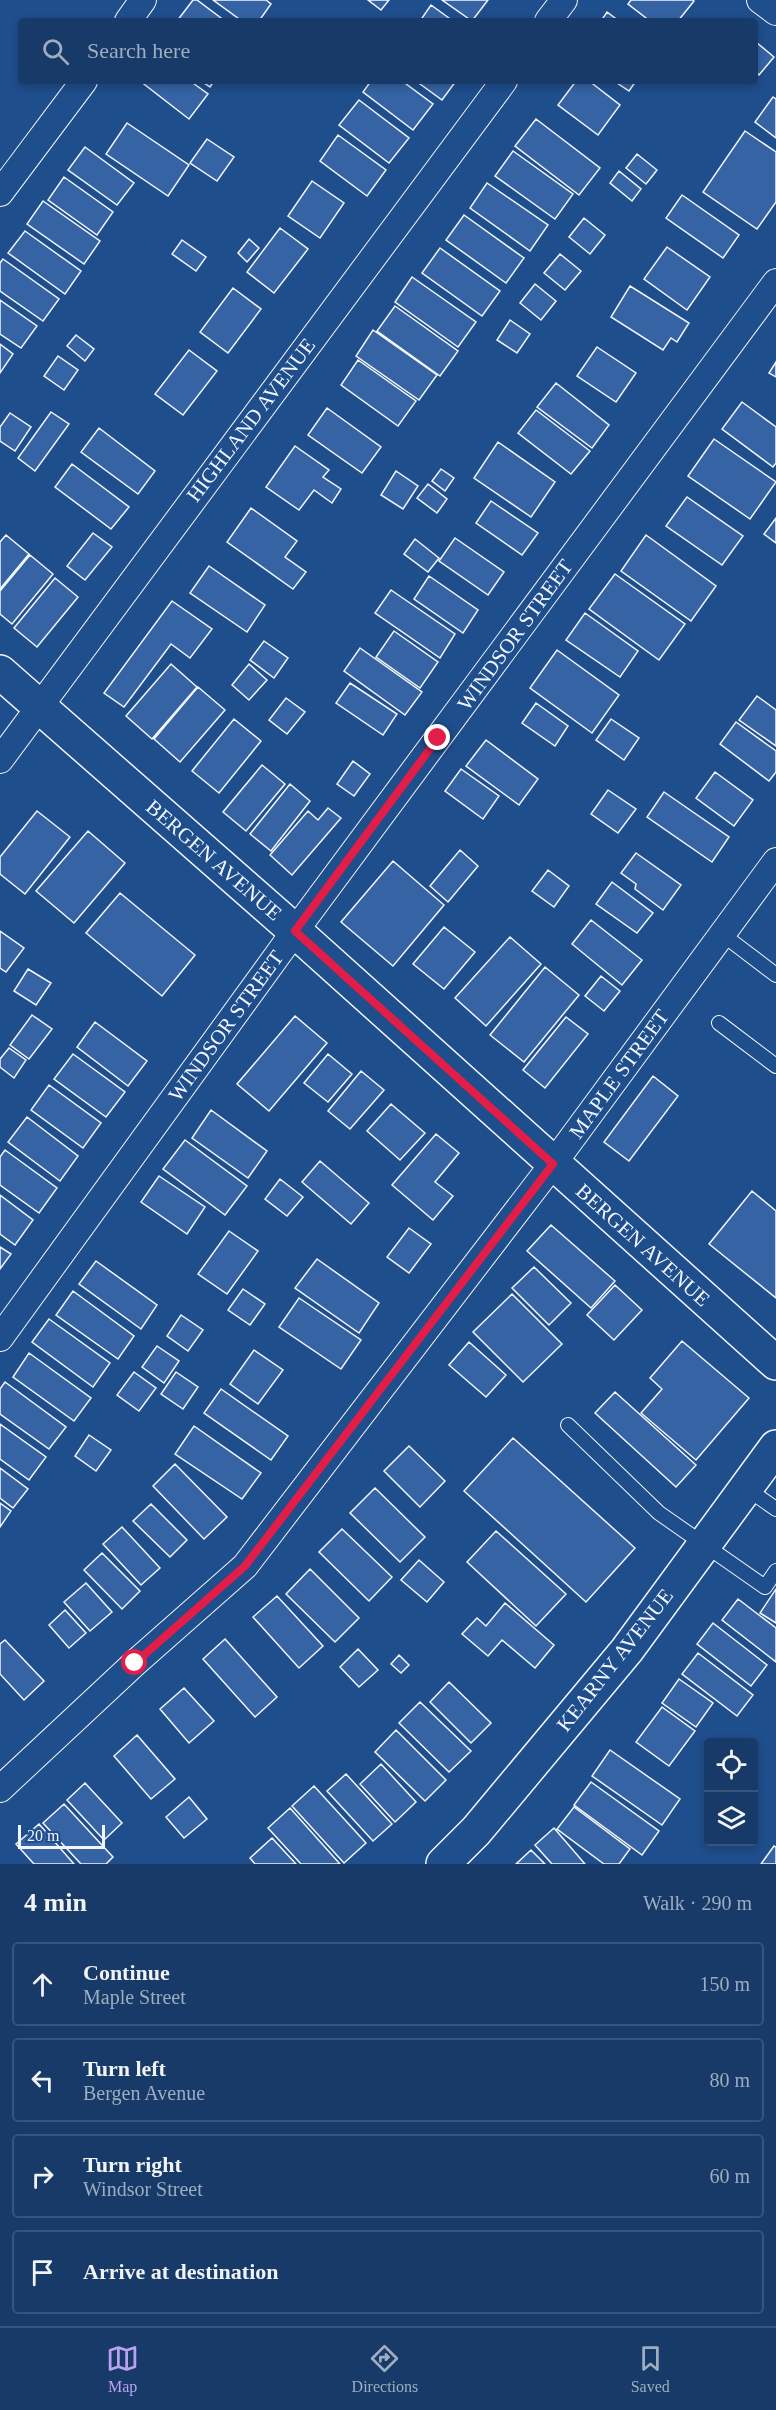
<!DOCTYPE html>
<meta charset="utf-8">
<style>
body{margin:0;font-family:Georgia,serif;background:#20416f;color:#f1f3f6}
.controls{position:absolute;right:18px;bottom:18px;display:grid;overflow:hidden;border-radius:6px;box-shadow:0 3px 9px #0003}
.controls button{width:54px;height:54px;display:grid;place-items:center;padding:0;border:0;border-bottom:2px solid #36547d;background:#173a69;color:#f1f3f6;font:30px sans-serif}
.scale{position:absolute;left:18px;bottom:15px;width:87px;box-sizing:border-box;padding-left:6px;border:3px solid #f2f6ff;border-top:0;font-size:16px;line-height:21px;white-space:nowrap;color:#f2f6ff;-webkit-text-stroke:4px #1f4e8c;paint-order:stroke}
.stop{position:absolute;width:18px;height:18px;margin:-14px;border:4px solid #e11d48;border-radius:50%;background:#fff}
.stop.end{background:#e11d48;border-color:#fff;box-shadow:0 2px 6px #0008}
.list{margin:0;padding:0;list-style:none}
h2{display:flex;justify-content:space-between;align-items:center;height:78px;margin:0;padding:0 24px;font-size:26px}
h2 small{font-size:20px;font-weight:400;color:#9eadc0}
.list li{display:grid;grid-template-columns:39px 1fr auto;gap:18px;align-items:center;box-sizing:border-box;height:84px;margin:0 12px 12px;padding:0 12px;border:2px solid #36547d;border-radius:6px}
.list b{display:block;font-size:22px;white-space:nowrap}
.list p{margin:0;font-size:20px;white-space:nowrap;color:#9eadc0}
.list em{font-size:20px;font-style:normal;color:#9eadc0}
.icon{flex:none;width:33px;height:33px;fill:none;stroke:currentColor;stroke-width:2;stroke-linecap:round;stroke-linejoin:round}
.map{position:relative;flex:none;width:776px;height:1864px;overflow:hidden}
.search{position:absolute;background:#173a69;box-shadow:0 3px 9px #0003;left:18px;right:18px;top:18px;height:66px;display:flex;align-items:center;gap:15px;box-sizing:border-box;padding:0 21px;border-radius:6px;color:#9eadc0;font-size:22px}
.sheet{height:462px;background:#173a69}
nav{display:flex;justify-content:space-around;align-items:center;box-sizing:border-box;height:84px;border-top:2px solid #36547d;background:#173a69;font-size:16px;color:#9eadc0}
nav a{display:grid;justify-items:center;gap:3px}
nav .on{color:#bca0f2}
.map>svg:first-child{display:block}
.building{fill:#3563a3;stroke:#f2f6ff;stroke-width:1.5}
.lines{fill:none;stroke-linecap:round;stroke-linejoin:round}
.service-casing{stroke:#f2f6ff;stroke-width:16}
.minor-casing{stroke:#f2f6ff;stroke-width:28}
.tertiary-casing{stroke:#f2f6ff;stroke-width:36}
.primary-casing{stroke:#f2f6ff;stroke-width:36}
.service{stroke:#1f4e8c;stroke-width:14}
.minor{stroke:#1f4e8c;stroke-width:26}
.tertiary{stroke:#1f4e8c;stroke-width:33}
.primary{stroke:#1f4e8c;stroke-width:33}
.route{stroke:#e11d48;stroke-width:8}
.labels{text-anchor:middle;stroke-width:4.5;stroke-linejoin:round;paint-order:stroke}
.street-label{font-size:21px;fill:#f2f6ff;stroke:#1f4e8c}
</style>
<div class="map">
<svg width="776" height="1864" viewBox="0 0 776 1864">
<rect width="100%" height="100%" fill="#1f4e8c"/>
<path class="building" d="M193 0H197L225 21H177Z
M213 0H266L271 4 259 21H242Z
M368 0H389L381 10Z
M442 0H488L472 21Z
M631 0H693L694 1 678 21H650L628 4Z
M431 5 453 21H420Z
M607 12 619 21H601Z
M756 42 774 57 759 75 755 71Z
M140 81H190L208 94 189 119Z
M201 81H214L210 87Z
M371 81H402L433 104 413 130 363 92Z
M416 81H456L442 100Z
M576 81H589L620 105 598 135 558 105Z
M614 81H636L629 91Z
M773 97 776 99V138L755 122Z
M359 100 409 138 389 163 339 125Z
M536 119 600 168 579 195 515 146Z
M127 123 189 165 168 196 106 154Z
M745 131 776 152V202L757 229 703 192Z
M338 135 386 170 367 196 320 161Z
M207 139 234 157 217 181 190 163Z
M85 147 134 183 117 205 68 170Z
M513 151 573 194 555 219 495 176Z
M637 154 657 170 646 184 626 168Z
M619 171 641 189 632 201 610 183Z
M64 177 113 212 97 235 48 200Z
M312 181 344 203 320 238 288 216Z
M487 183 548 225 530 251 470 208Z
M682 195 739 235 723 258 666 218Z
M43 201 100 241 84 264 27 224Z
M464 215 524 258 506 283 446 240Z
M584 218 605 235 590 254 569 237Z
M280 228 308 249 274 293 247 272Z
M25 231 81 271 65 294 8 253Z
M249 239 259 248 247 262 238 253Z
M182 240 206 257 196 271 172 254Z
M667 247 710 277 687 310 644 279Z
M440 248 500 291 482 316 422 273Z
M560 254 581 271 565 290 544 273Z
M3 259 59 299 43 321 0 291V263Z
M412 277 476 322 458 347 395 302Z
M535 284 556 301 541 320 520 303Z
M630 286 689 323 677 342 671 338 663 350 611 317Z
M233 288 261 309 228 353 200 332Z
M0 300 37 326 21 348 0 334Z
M395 306 458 351 440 376 377 331Z
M510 320 530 334 517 353 497 340Z
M373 330 437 375 419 400 356 356Z
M76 335 94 349 85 361 67 346Z
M0 344 13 354 0 373Z
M597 347 636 373 616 402 577 376Z
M189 350 217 371 183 415 155 394Z
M58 356 78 370 64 390 44 376Z
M358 360 416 401 398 426 341 385Z
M776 362V377L769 373Z
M556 383 609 425 592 448 537 407Z
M742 402 776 427V463L773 467 722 429Z
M327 408 381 447 362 473 308 435Z
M536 410 590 451 571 474 518 433Z
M51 412 69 424 35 471 18 458Z
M10 413 31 427 15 451 0 441V427Z
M99 428 155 471 138 494 81 452Z
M714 439 776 482 750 519 688 476Z
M498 442 555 482 531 517 474 478Z
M295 446 329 470 323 477 341 489 332 503 314 490 299 510 266 487Z
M72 464 129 507 111 529 55 487Z
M441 469 454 478 445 491 432 481Z
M396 471 418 486 403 509 381 495Z
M428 484 447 499 437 513 417 498Z
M687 497 743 536 722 565 666 526Z
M491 501 538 533 522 555 476 523Z
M251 508 297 541 285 557 306 572 293 589 227 542Z
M776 518V543L764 534Z
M93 533 112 547 85 580 67 566Z
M6 535 29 554 0 589V542Z
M646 535 716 586 691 621 621 571Z
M455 538 504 572 488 595 439 561Z
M415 539 439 558 428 572 404 554Z
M30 555 53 574 12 624 0 614V591Z
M209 566 265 605 247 632 190 593Z
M615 574 685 624 659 660 589 609Z
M429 576 478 610 463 633 414 599Z
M55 578 78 597 37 647 14 628Z
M391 590 455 634 440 658 375 613Z
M172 601 212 629 190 658 171 644 124 707 104 693Z
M585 613 638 651 620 677 566 640Z
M394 631 438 662 420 688 376 657Z
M264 641 288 658 274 678 250 660Z
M360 648 422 692 405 715 344 671Z
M557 650 619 695 592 733 530 688Z
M171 664 197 687 152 739 126 716Z
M249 664 267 680 249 700 232 685Z
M350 683 397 714 383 735 336 703Z
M198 687 225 710 180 762 154 739Z
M757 696 776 710V746L739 720Z
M286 698 305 712 287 734 269 720Z
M536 703 568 726 555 746 522 723Z
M234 719 261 741 219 793 192 771Z
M611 719 639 738 624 760 596 740Z
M736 722 776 751V772L769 781 720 744Z
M486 740 538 779 519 805 466 766Z
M353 761 370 774 354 796 337 784Z
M262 765 285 784 246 831 223 812Z
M461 769 499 796 483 819 445 791Z
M715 772 753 800 734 826 696 798Z
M290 784 310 801 271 851 250 834Z
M608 790 636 809 618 833 591 814Z
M664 792 729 837 712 862 647 817Z
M328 808 341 818 292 875 270 855 308 811 318 820Z
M37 811 70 837 25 894 0 874V857Z
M88 831 125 863 74 923 36 891Z
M460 850 478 866 448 902 430 886Z
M636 853 681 885 663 910 635 889 636 884 621 873Z
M393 861 444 905 393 966 341 922Z
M548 870 569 886 554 907 532 891Z
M612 882 653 913 637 933 596 904Z
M120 893 195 955 162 996 86 933Z
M591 920 642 960 622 985 572 944Z
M444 927 475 952 444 989 413 964Z
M0 931 24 948 6 972 0 968Z
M510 937 541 964 486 1026 455 998Z
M545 967 579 995 524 1062 490 1035Z
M28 969 51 983 36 1005 14 991Z
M601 976 620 991 604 1011 585 996Z
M32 1015 52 1029 29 1059 10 1045Z
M295 1016 327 1043 269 1111 237 1084Z
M566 1017 588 1034 545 1088 523 1070Z
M95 1022 147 1061 128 1086 77 1047Z
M9 1048 26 1060 14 1078 0 1067V1059Z
M73 1054 125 1092 106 1117 54 1079Z
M328 1054 352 1074 328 1102 304 1083Z
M361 1071 384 1090 350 1129 328 1111Z
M653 1076 678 1096 629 1161 604 1142Z
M49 1085 101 1123 83 1148 31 1110Z
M391 1104 425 1133 400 1160 367 1131Z
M211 1110 267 1151 248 1178 192 1138Z
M27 1117 78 1156 60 1181 8 1142Z
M436 1134 459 1153 435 1182 453 1196 433 1220 392 1185Z
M185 1140 247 1186 225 1215 163 1169Z
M5 1150 57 1188 39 1213 0 1185V1157Z
M320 1161 369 1203 351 1224 302 1182Z
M159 1176 205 1207 187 1234 141 1202Z
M280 1179 303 1197 287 1216 265 1199Z
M752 1191 776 1211V1298L709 1244Z
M0 1195 33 1220 15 1245 0 1234Z
M551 1225 615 1281 591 1308 527 1251Z
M409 1228 431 1244 409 1273 387 1257Z
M229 1231 258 1251 227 1294 198 1274Z
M0 1247 11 1254 0 1269Z
M317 1259 379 1303 359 1333 295 1288Z
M96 1261 157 1305 141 1329 79 1284Z
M534 1267 571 1303 549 1325 512 1288Z
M615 1285 642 1310 614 1340 587 1315Z
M243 1289 265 1304 250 1325 228 1310Z
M73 1291 134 1336 118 1359 56 1315Z
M512 1294 562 1344 523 1382 473 1332Z
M299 1298 361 1340 341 1369 279 1327Z
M181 1315 203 1330 188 1351 167 1336Z
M49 1319 110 1363 93 1387 32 1342Z
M682 1341 749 1398 696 1460 641 1413 662 1389 650 1378Z
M469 1342 506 1375 486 1397 449 1365Z
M157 1346 179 1361 164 1383 142 1367Z
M254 1350 283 1370 258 1404 230 1384Z
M29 1353 91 1398 74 1421 13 1377Z
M134 1372 156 1388 139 1411 117 1395Z
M176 1372 198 1387 183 1409 161 1394Z
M5 1382 66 1427 49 1449 0 1414V1389Z
M221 1389 288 1436 271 1460 204 1413Z
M615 1392 696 1465 676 1487 595 1413Z
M0 1424 46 1457 29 1480 0 1459Z
M194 1426 261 1473 242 1499 175 1454Z
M89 1435 111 1450 96 1471 75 1456Z
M513 1438 635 1548 586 1602 464 1491Z
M409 1446 445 1481 420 1507 384 1471Z
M175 1464 227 1517 204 1539 153 1486Z
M0 1468 28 1489 13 1508 0 1498Z
M375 1488 425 1537 400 1562 350 1513Z
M0 1503 11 1511 0 1527Z
M151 1504 187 1540 170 1557 133 1521Z
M122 1527 160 1568 141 1585 103 1544Z
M342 1529 392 1577 369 1601 319 1552Z
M496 1531 566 1594 536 1626 467 1562Z
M102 1553 140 1591 122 1609 84 1570Z
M419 1560 444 1582 427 1602 401 1580Z
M310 1569 359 1618 335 1642 286 1594Z
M86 1583 112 1612 90 1631 64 1602Z
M776 1589V1623L760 1613Z
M277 1596 323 1646 299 1668 253 1617Z
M738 1599 776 1628V1662L722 1620Z
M505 1603 554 1645 535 1668 502 1640 488 1656 462 1634 477 1618 486 1626Z
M65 1610 86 1633 69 1648 49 1625Z
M713 1623 767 1665 751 1686 697 1644Z
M225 1639 277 1697 255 1717 203 1659Z
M5 1640 44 1681 24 1700 0 1674V1644Z
M358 1649 378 1670 359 1687 340 1667Z
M698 1653 753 1695 737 1716 682 1674Z
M399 1655 409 1665 401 1673 391 1664Z
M679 1679 713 1703 696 1727 662 1703Z
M449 1682 491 1723 471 1743 430 1702Z
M184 1688 214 1721 189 1743 160 1709Z
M420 1702 471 1751 449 1772 399 1723Z
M662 1707 695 1731 669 1766 636 1742Z
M396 1730 446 1780 425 1801 375 1752Z
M137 1735 175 1779 151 1799 114 1756Z
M610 1750 680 1799 662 1825 592 1776Z
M381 1764 416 1802 395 1822 360 1784Z
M346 1774 392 1824 373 1841 327 1791Z
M591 1782 659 1831 642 1855 574 1805Z
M85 1783 122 1823 104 1840 67 1800Z
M314 1786 366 1843 344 1863 292 1806Z
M189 1797 207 1819 184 1838 166 1817Z
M64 1804 113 1857 106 1864H81L43 1823Z
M574 1807 630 1849 619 1864H604L557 1829Z
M290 1808 340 1864H301L268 1828Z
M39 1824 74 1864H34L16 1844Z
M554 1828 585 1864H552L535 1845Z
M272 1838 296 1864H255L250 1858Z
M774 1846 776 1847V1864H761Z
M531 1850 545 1864H516Z"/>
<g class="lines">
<g class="service-casing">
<path id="service" d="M722 934 776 975
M719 1023 776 1066
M568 1425 659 1513 765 1587 776 1571
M746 1488 776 1509"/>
</g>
<g class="minor-casing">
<path id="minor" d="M760 0 776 12
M128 21 143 0
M548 21 564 0
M0 193 84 81
M0 760 504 81
M0 1338 295 931 776 282
M0 1789 135 1663 245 1566 553 1164 776 861"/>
</g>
<g class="tertiary-casing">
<path id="tertiary" d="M0 672 295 931 776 1363"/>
</g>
<g class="primary-casing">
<path id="primary" d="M443 1864 476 1831 627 1650 776 1447"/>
</g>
<use href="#service" class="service"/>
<use href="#minor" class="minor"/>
<use href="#tertiary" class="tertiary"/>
<use href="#primary" class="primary"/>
</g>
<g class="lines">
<path class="route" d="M135 1663 245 1566 553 1164 295 931 438 738"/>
</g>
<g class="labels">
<g class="street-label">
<text transform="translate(251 420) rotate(-53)" y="7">HIGHLAND AVENUE</text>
<text transform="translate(515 635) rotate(-54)" y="7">WINDSOR STREET</text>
<text transform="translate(214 860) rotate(41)" y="7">BERGEN AVENUE</text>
<text transform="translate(226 1026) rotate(-54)" y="7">WINDSOR STREET</text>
<text transform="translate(619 1074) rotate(-54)" y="7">MAPLE STREET</text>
<text transform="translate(643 1245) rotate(42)" y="7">BERGEN AVENUE</text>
<text transform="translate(615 1660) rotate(-52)" y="7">KEARNY AVENUE</text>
</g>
</g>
</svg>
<div class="controls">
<button><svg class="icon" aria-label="locate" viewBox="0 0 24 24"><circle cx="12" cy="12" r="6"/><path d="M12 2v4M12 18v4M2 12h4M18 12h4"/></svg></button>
<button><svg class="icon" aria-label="layers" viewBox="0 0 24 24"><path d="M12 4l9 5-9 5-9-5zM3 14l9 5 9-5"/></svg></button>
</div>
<div class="scale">20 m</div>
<div class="stop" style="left:135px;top:1663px"></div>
<div class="stop end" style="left:438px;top:738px"></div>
<div class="search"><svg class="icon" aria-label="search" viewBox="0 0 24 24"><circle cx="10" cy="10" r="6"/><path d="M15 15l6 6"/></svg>Search here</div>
</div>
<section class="sheet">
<h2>4 min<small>Walk · 290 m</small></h2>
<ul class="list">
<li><svg class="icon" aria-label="ahead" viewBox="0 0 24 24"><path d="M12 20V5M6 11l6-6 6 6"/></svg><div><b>Continue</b><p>Maple Street</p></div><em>150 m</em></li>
<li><svg class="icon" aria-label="left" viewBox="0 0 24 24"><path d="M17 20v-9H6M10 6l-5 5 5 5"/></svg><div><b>Turn left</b><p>Bergen Avenue</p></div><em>80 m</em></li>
<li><svg class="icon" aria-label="right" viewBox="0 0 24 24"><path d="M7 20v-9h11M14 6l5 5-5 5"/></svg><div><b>Turn right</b><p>Windsor Street</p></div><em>60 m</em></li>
<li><svg class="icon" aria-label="arrive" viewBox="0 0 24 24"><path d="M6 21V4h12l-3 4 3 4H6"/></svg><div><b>Arrive at destination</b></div></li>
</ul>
</section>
<nav>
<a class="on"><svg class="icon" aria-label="map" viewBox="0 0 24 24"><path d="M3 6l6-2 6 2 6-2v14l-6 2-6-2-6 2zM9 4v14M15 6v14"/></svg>Map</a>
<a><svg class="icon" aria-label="directions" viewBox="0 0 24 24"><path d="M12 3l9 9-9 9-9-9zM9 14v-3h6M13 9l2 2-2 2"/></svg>Directions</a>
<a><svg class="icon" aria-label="saved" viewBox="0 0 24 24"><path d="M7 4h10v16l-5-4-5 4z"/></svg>Saved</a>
</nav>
